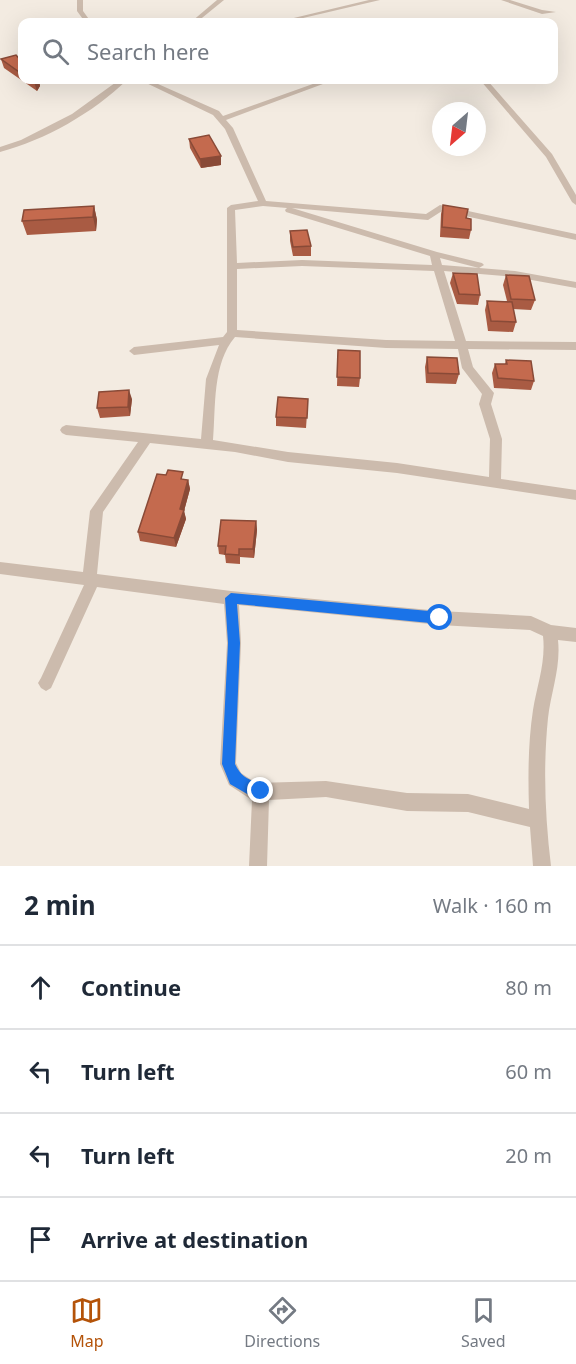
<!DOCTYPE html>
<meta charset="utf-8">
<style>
body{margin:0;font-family:"Noto Sans",sans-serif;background:#f2f2f3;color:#1f2937}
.compass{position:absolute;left:432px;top:102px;width:54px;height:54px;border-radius:50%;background:#fff;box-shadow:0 6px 24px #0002;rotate:208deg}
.stop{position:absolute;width:18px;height:18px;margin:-14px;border:4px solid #1a73e8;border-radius:50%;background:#fff}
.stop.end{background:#1a73e8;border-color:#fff;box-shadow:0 2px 6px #0008}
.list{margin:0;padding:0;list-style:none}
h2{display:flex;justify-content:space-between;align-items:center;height:78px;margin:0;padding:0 24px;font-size:26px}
h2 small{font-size:20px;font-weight:400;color:#747a83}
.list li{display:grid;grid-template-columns:39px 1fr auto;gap:18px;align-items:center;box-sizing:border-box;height:84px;padding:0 24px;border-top:2px solid #e0e1e3}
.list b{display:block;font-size:22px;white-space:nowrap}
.list em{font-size:20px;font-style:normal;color:#747a83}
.icon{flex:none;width:33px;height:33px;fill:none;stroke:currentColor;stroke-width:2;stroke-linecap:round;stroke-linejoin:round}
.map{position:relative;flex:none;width:576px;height:866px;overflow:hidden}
.search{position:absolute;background:#fff;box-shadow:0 6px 24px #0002;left:18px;right:18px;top:18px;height:66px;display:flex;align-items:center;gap:15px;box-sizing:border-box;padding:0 21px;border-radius:12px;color:#747a83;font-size:22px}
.sheet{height:414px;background:#fff}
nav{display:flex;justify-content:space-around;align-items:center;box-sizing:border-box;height:84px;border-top:2px solid #e0e1e3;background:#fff;font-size:16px;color:#747a83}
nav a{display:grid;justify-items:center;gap:3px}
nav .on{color:#b45309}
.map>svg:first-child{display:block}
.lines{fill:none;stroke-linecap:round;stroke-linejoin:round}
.minor{fill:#ccbbad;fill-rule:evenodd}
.wall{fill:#a95b43}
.shaded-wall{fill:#894a37}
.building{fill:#c46a4e;stroke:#894a37;stroke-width:1.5}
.route{fill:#1a73e8}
</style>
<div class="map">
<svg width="576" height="866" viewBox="0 0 576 866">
<rect width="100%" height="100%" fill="#f3ebe1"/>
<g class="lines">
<path class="minor" d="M77 0H83V11L91 22H85L77 11Z
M217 0H224L197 22H191Z
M369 0H380L286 22H277Z
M501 0H510L542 10 556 12 542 14Z
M119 80H127C93 113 45 140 0 152V147L21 140 72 114Z
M140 80H149L219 111 223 116 324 80H332L331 81 226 120 233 128 266 201 426 214 440 205 576 234V240L442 211 428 220 292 208 437 252 482 263 484 265 479 268 440 258 442 265 515 271 576 282V288L515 277 444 271 466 341 576 342V350L468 349 473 367 494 393 491 404 502 439 501 479 576 490V500L397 473 288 462 235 452 150 443 103 512 97 574 231 591 440 611 531 616 551 625 576 628V642L558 640C561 667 551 692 548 718 543 767 545 817 551 866H533L530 827 468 812 407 811 326 797 269 800 267 866H249L252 800 229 785 220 764 227 643 224 604 97 587 51 688 46 691 41 688 38 683 41 678 84 585 0 574V562L83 572 90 511 138 442 66 435 62 433 60 430 62 427 66 425 201 439 206 379 219 345 134 355 129 351 134 347 223 337 227 332V208L231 205 258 201 225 129 213 115ZM263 206 287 208 285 210 286 212 430 256 432 265 302 260 237 263 235 210ZM302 266 434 271 455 341 386 340 237 330V269ZM235 337 386 348 458 349 462 368 482 394 479 404 490 439 489 477 397 463 288 452 213 440C216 407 212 364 235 337ZM239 605 440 625 530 630 543 636C546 662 537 685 533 710 528 743 528 776 529 809L468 794 407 793 326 781 256 783 241 773 236 763 241 643Z
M480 80H487L552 154 576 195V205L572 202 546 157Z"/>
</g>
<path class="wall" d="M1 59 22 62V80H39L40 86 37 91 4 68Z
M189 139 221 156V165L201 168 190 148Z
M443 205 466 218 471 230 469 239 440 237 441 214Z
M94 206 97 220 96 231 27 235 22 221Z
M290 231 311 246V256H293L290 241Z
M453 273 480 295 478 305 457 304 450 283Z
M506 275 535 300 531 310 513 309 516 322 513 332 488 331 485 310 487 301H507L503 285Z
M338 350 360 378 359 387 337 386Z
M427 357 459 374 456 384 426 383 425 367Z
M506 360 534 381 531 390 494 388 492 373 495 364H505Z
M132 399 130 416 100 418 97 408Z
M308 399 306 428 276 426V417Z
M184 479 188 480 190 489 184 511 186 519 176 547 140 541 138 532Z
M256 521 257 530 254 558 240 557V564L226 563 225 555 219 554 218 546Z"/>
<path class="shaded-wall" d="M36 80H39L40 86 37 91 34 82Z
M221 156V165L201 168 200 159Z
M94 206 97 220 96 231 93 217Z
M129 390 132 399 130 416 128 407Z
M188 480 190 489 184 511 186 519 176 547 174 538 180 509Z
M256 521 257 530 254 558 253 549Z"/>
<path class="building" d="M16 55 22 62V74L1 59Z
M209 135 221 156 200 159 189 139Z
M443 205 468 209 466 218 471 219V230L442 227Z
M94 206 93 217 22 221 24 210Z
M307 230 311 246 293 247 290 231Z
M453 273 477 274 480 295 459 294Z
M506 275 529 276 535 300 511 299Z
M487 301 512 302 516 322 491 321Z
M338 350 360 351V378L337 377Z
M427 357 457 358 459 374 428 373Z
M506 360 531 361 534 381 498 378 495 364H507Z
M129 390 128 407 97 408 99 392Z
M278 397 308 399 307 418 276 417Z
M168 470 183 472 181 479 188 480 180 509 184 510 174 538 138 532 157 474 166 475Z
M221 520 256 521 253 549H239V555L225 554 226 546H218Z"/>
<path class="route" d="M231 593 440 612 446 618 440 624 237 604 240 643 235 764C242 779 251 780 265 786V796L254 798 230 784 222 764 228 643 225 598Z"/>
</svg>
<svg class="compass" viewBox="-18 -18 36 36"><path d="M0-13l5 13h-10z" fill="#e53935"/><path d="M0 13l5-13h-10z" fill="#747a83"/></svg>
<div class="stop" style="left:440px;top:618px"></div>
<div class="stop end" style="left:261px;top:791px"></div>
<div class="search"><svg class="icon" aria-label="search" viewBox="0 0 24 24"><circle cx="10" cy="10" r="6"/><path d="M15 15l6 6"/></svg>Search here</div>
</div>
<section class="sheet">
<h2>2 min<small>Walk · 160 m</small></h2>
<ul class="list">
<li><svg class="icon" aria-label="ahead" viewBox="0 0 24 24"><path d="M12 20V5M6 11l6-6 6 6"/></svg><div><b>Continue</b></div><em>80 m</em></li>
<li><svg class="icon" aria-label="left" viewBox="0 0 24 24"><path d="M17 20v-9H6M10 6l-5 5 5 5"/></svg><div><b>Turn left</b></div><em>60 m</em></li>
<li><svg class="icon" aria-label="left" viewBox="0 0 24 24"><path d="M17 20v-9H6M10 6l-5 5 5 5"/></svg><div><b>Turn left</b></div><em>20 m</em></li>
<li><svg class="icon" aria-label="arrive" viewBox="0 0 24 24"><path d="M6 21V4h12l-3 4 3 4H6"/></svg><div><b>Arrive at destination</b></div></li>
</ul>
</section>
<nav>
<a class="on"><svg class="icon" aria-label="map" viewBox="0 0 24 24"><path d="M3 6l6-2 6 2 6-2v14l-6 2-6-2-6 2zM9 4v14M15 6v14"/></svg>Map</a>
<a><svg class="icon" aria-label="directions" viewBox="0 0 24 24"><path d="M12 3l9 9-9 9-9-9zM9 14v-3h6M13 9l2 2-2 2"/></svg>Directions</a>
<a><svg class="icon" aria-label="saved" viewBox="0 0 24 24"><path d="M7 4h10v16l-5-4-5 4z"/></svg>Saved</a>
</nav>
